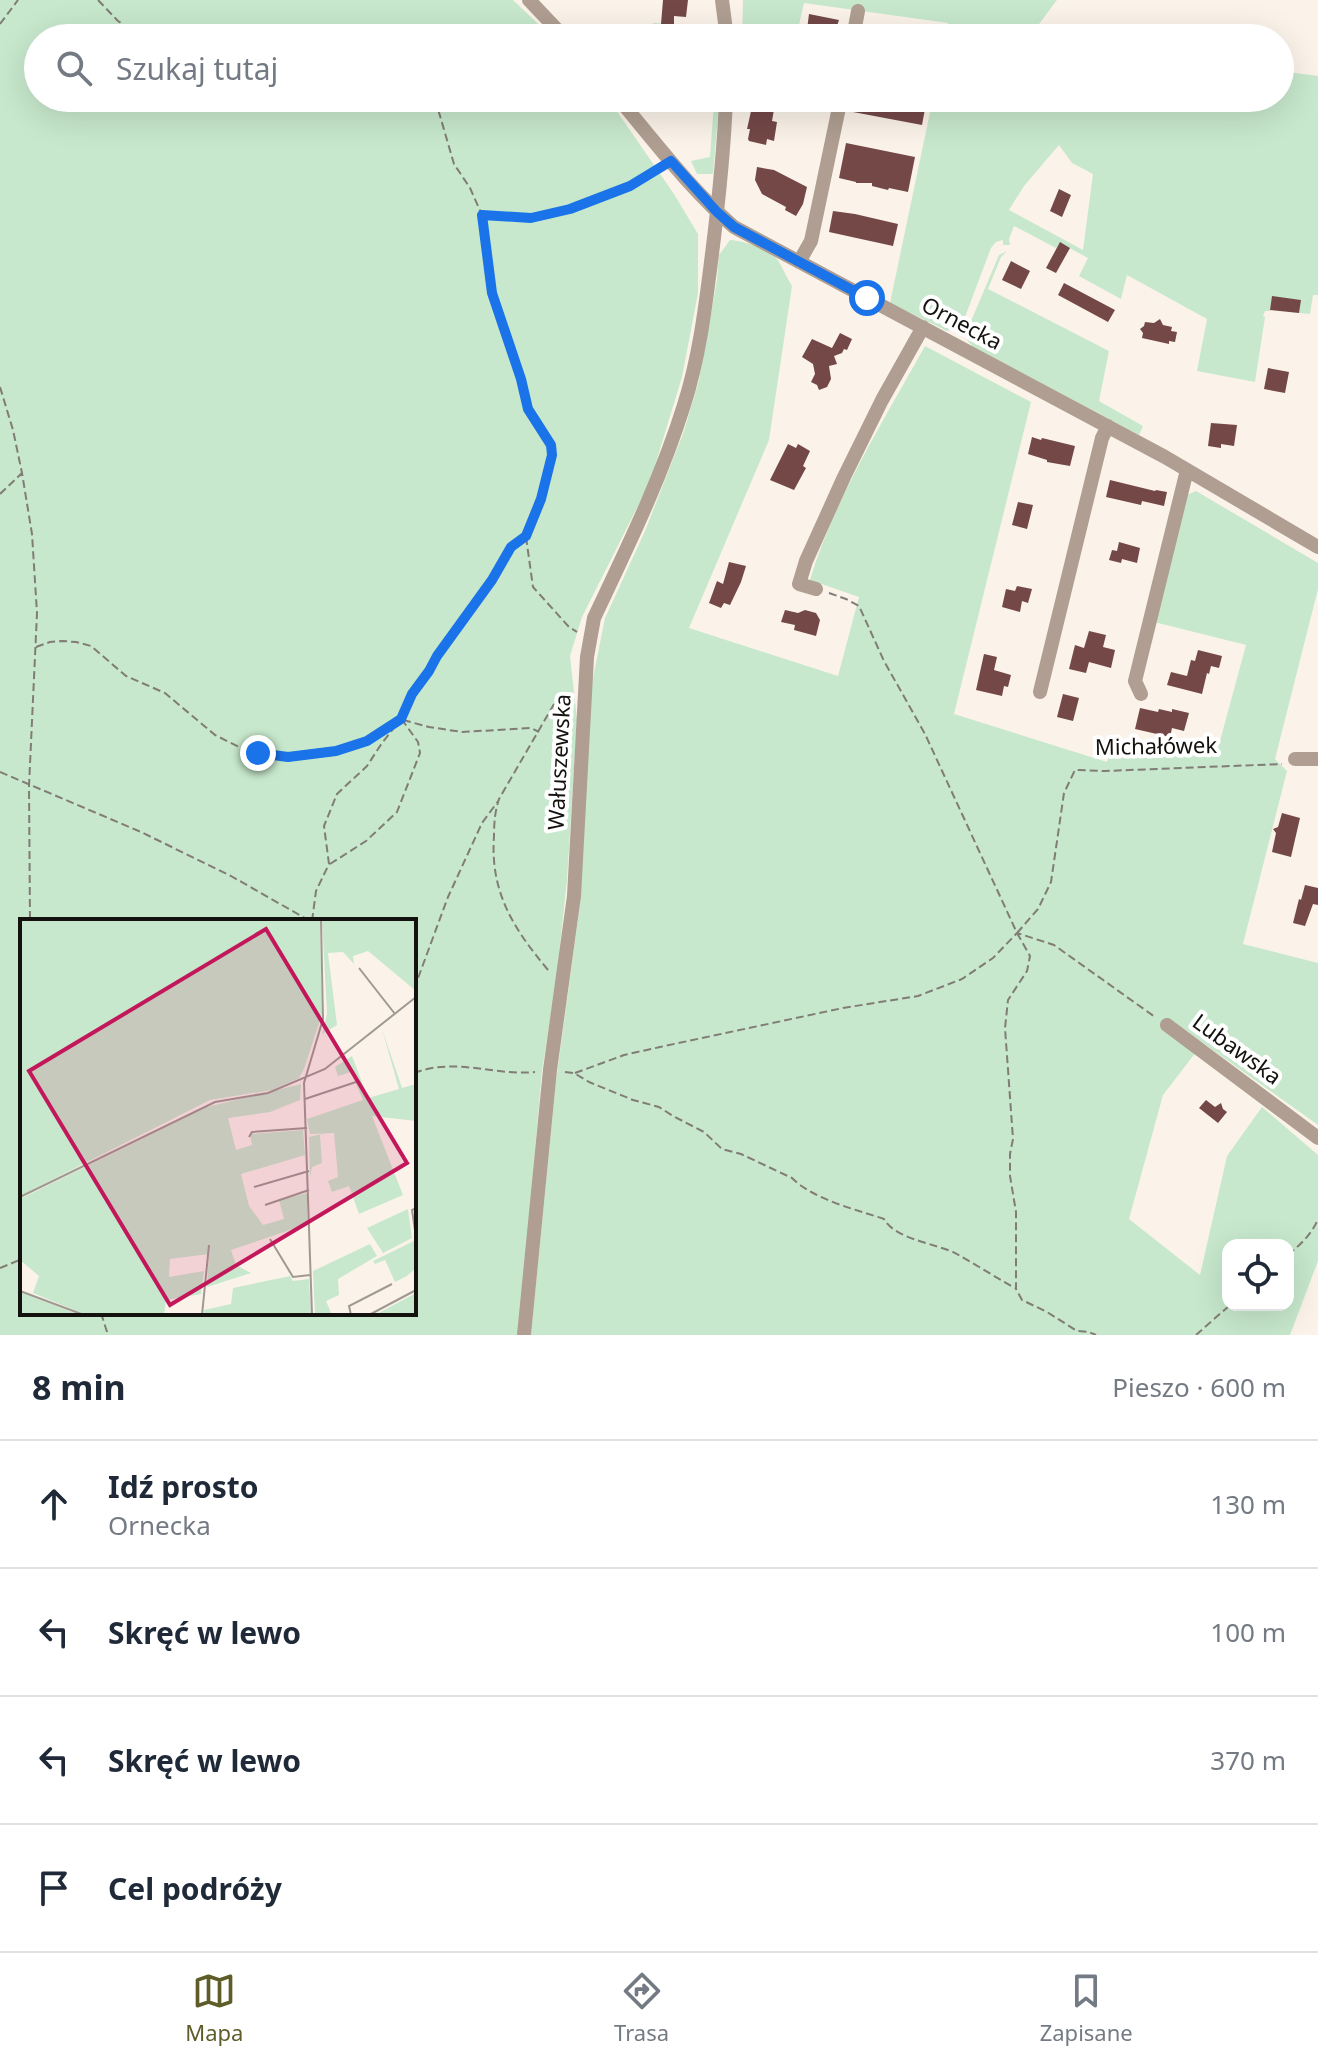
<!DOCTYPE html>
<html lang="pl">
<meta charset="utf-8">
<style>
body{margin:0;font-family:"Noto Sans",sans-serif;background:#f6f6f7;color:#1f2937}
.controls{position:absolute;right:24px;bottom:24px;display:grid;overflow:hidden;border-radius:16px;box-shadow:0 8px 32px #0002}
.controls button{width:72px;height:72px;display:grid;place-items:center;padding:0;border:0;border-bottom:2px solid #e0e1e3;background:#fff;color:#1f2937;font:40px sans-serif}
.stop{position:absolute;width:24px;height:24px;margin:-18px;border:6px solid #1a73e8;border-radius:50%;background:#fff}
.stop.end{background:#1a73e8;border-color:#fff;box-shadow:0 2px 8px #0008}
.list{margin:0;padding:0;list-style:none}
h2{display:flex;justify-content:space-between;align-items:center;height:104px;margin:0;padding:0 32px;font-size:34px}
h2 small{font-size:26px;font-weight:400;color:#747a83}
.list li{display:grid;grid-template-columns:52px 1fr auto;gap:24px;align-items:center;box-sizing:border-box;height:128px;padding:0 32px;border-top:2px solid #e0e1e3}
.list b{display:block;font-size:30px;white-space:nowrap}
.list p{margin:0;font-size:26px;white-space:nowrap;color:#747a83}
.list em{font-size:26px;font-style:normal;color:#747a83}
.icon{flex:none;width:44px;height:44px;fill:none;stroke:currentColor;stroke-width:2;stroke-linecap:round;stroke-linejoin:round}
.map{position:relative;flex:none;width:1318px;height:1335px;overflow:hidden}
.search{position:absolute;background:#fff;box-shadow:0 8px 32px #0002;left:24px;right:24px;top:24px;height:88px;display:flex;align-items:center;gap:20px;box-sizing:border-box;padding:0 28px;border-radius:44px;color:#747a83;font-size:30px}
.sheet{height:616px;background:#fff}
nav{display:flex;justify-content:space-around;align-items:center;box-sizing:border-box;height:112px;border-top:2px solid #e0e1e3;background:#fff;font-size:22px;color:#747a83}
nav a{display:grid;justify-items:center;gap:4px}
nav .on{color:#5e5d2a}
.map>svg:first-child{display:block}
.green{fill:#c7e8cc;fill-rule:evenodd}
.building{fill:#734847}
.lines{fill:none;stroke-linecap:round;stroke-linejoin:round}
.path{stroke:#817c76;stroke-width:2;stroke-dasharray:8 4;stroke-linecap:butt}
.minor{stroke:#af9e91;stroke-width:14}
.route{stroke:#1a73e8;stroke-width:10}
.labels{text-anchor:middle;stroke-width:8;stroke-linejoin:round;paint-order:stroke}
.street-label{font-size:22px;fill:#14120f;stroke:#fff}
.inset-road{fill:none;stroke:#9f9992;stroke-width:2}
.view{fill:#c2185b;fill-opacity:0.15;stroke:#c2185b;stroke-width:4}
.inset-edge{fill:none;stroke:#14120f;stroke-width:4}
</style>
<div class="map">
<svg width="1318" height="1335" viewBox="0 0 1318 1335">
<rect width="100%" height="100%" fill="#fbf3e9"/>
<path class="green" d="M0 0H513L553 38H38V98H606L616 110 674 194 698 234V293L682 377 650 482 582 617 570 656 577 720 567 880 556 982 542 1071 519 1335H0ZM22 921H414V1313H22Z
M743 0H1057L1036 28 1091 38H945L948 23 804 3 796 38H742Z
M653 23 719 27V38H653Z
M1280 71 1318 76V295H1313L1310 314 1299 313 1300 300 1272 297 1270 311H1265L1263 316 1265 317 1255 382 1197 371 1207 319 1127 275 1121 299 1079 276 1088 258 1060 243 1056 248 1014 226 1009 239 1010 245H1003V240L996 242 991 248 965 317 957 328 947 331 890 303 933 98H1280ZM1059 145 1072 163 1093 174 1083 250 1009 210 1024 186Z
M714 102 719 104 713 174H697L691 161 710 157Z
M730 240C744 241 772 249 779 262 783 269 787 278 792 286L769 440 689 628 838 676 859 597 810 580C835 497 883 422 925 346L1031 402 954 714 1107 762 1109 755 1217 752 1246 645 1154 622 1185 496 1196 491 1318 563V589L1275 759 1287 771 1243 944 1318 963V1125L1203 1043 1163 1095 1129 1219 1200 1275 1227 1156 1262 1107 1318 1155V1261L1290 1335H531L556 1081 580 904 591 688 605 618 645 531 684 431 699 380 717 280 719 255ZM1228 1245H1288V1305H1228Z
M1007 251 1001 257 988 289 1109 351 1099 401 1143 426 1139 435 973 347 967 340 966 333 999 255Z"/>
<path class="building" d="M663 0H688L686 17 674 16V24H661Z
M809 14 839 20 833 38H806Z
M873 24 920 34 919 38H870Z
M754 98H776L772 121 777 122 774 141 767 139 766 145 749 141 748 139 750 129H747Z
M856 98H927L922 125 853 112Z
M846 143 915 157 908 192 889 188 888 190 872 186V183H856V182L839 178Z
M757 167 774 170 807 187 803 204 796 216 785 210 786 207 762 194 755 180Z
M1059 189 1071 195 1062 217 1050 211Z
M833 211 855 214 898 224 893 246 829 232Z
M1060 242 1070 248 1056 273 1046 268Z
M1011 261 1030 271 1021 289 1002 280Z
M1064 283 1115 310 1108 322 1058 295Z
M1272 296 1301 300 1299 313 1270 310Z
M1160 319 1163 325 1172 327 1171 331 1177 332 1175 342 1169 341V344L1142 338 1143 333 1140 329 1144 326 1145 322 1154 323Z
M840 333 852 339 847 350 844 349 842 353 834 356 837 364 829 366 831 379 827 387 819 390 817 385 811 382 815 374 813 364 802 357 812 339 832 348Z
M1268 368 1289 372 1285 393 1264 389Z
M1211 423 1237 425 1234 446 1221 444V448L1208 446Z
M1032 437 1041 440 1042 438 1075 446 1070 466 1047 462V460L1028 454Z
M788 444 796 448 798 444 810 451 803 466 806 468 794 490 770 480Z
M1110 480 1155 491 1156 490 1167 492 1164 506 1142 501 1141 505 1106 497Z
M1018 502 1033 505 1027 529 1012 525Z
M1119 542 1140 548 1137 563 1122 559 1121 563 1109 560 1112 550 1117 551Z
M729 562 746 566 741 582 730 605 724 603 721 608 709 603 717 581 723 584Z
M1017 586 1032 589 1028 603 1022 601 1020 612 1002 607 1006 589 1015 591Z
M785 610 798 613 805 610 816 613 820 620 816 636 794 630 795 625 781 622Z
M1089 631 1106 635 1103 647 1115 650 1111 668 1089 662 1086 673 1069 669 1075 645 1084 648Z
M1198 650 1222 656 1219 668 1211 666 1209 674 1207 673 1202 694 1167 685 1171 672 1187 676 1191 660 1195 661Z
M984 654 997 657 994 670 1011 675 1008 687 1004 686 1002 696 976 690Z
M1063 694 1079 698 1073 721 1057 717Z
M1140 708 1158 712 1159 709 1172 712V709L1189 713 1184 731 1172 728 1170 737 1135 729Z
M1282 813 1300 818 1291 857 1272 852 1276 833 1273 829 1278 827Z
M1305 885 1318 888V905L1313 904 1305 926 1293 923 1299 899 1301 900Z
M1206 1100 1215 1107 1221 1103 1223 1109 1227 1112 1218 1123 1199 1108Z"/>
<g class="lines">
<path class="path" d="M98 0 118 21 145 38
M0 24 18 0
M484 215 531 218 570 209 630 186 659 168
M0 387 13 430 22 473 32 534 37 613 29 786 30 921
M0 494 22 473
M526 537 533 587 569 627 577 632
M829 593 846 599 859 606 884 661 925 734 1017 933 1030 956 1027 971 1008 1000 1005 1028 1013 1139 1010 1154V1176L1016 1212V1289L1022 1300 1047 1312 1077 1331 1089 1332 1096 1335
M36 647 50 642 62 641 76 642 91 646 126 676 165 693 215 735 247 751 288 757 336 751 367 741 397 722
M403 720 429 727 462 732 531 728 539 732
M0 772 141 832 231 876 310 921
M330 864 366 841 397 812 420 753 418 742 403 721
M312 921 316 891 329 864 324 826 337 794 367 766 382 743 401 719 412 694 429 671 437 656 492 580 511 547 526 536 541 499 552 455 551 445 547 436 528 409 521 379 492 293 482 215 470 188 454 164 438 109 437 98
M1017 933 1038 909 1051 882 1064 793 1075 770 1105 771 1282 764
M548 970C513 928 490 892 494 836 494 823 495 811 499 799L561 692
M414 989 448 897 482 823 499 800
M565 1072 574 1073 589 1082 633 1100 659 1107 673 1116 704 1132 722 1149 741 1154 792 1178C814 1200 855 1209 884 1219 895 1239 934 1243 955 1253 975 1264 995 1277 1015 1288
M414 1073C456 1057 493 1076 535 1072
M575 1073 624 1055 660 1047 843 1008 918 996 962 979 993 958 1017 933 1054 945 1155 1017
M1288 1255C1300 1245 1312 1234 1318 1219
M0 1268 22 1259
M101 1313 108 1335
M1196 1335 1230 1305"/>
<path class="minor" d="M529 0 565 38
M722 0 727 38
M853 38 858 11
M618 98C655 142 690 189 734 227L1165 457 1318 547
M799 262 811 241 841 98
M816 589 799 584 806 561 844 477 882 400 923 327
M1040 692 1102 438 1108 426
M1141 694 1135 681 1187 470
M1295 759H1318
M1167 1025 1318 1138
M524 1335 550 1070 574 896 587 657 594 618C627 548 661 479 684 405 699 358 705 310 711 262 718 207 724 153 726 98"/>
</g>
<g class="lines">
<path class="route" d="M258 753 288 757 336 751 367 741 401 719 412 694 429 671 437 656 492 580 511 547 526 536 541 499 552 455 551 445 528 409 521 379 492 293 482 215 531 218 570 209 630 186 671 161 717 212 734 227 867 298"/>
</g>
<g class="labels">
<g class="street-label">
<text transform="translate(962 323) rotate(28)" y="8">Ornecka</text>
<text transform="translate(1156 746) rotate(-1)" y="8">Michałówek</text>
<text transform="translate(559 762) rotate(-87)" y="8">Wałuszewska</text>
<text transform="translate(1237 1049) rotate(36)" y="8">Lubawska</text>
</g>
</g>
<g transform="translate(20 919)">
<rect width="396" height="396" fill="#fbf3e9"/>
<path d="M0 0H300L302 95 284 150 279 159 252 171 190 181 0 277ZM302 0H396V72L348 32 333 37 334 45 323 33 308 34 317 106 302 115 307 95ZM362 110 382 169 396 165V202L352 197 383 276 339 295 329 267 312 273 308 262 318 258 314 214 290 215 287 200 343 181 331 153 318 157 315 148 332 137 348 179 379 170ZM281 165 280 181 250 193 208 199 216 231 232 226 230 215 283 211 285 236 221 255 229 287 243 306 264 300 259 281 287 274V305L211 331 216 346 231 354 187 368 189 335 150 340 149 358 184 352 181 375 146 381 144 396H66L13 374 19 357 0 341V280L187 188ZM307 214 300 216 302 244 292 248 290 258 289 218ZM388 290 392 319 363 334 347 309ZM394 322 396 349 387 357 375 363 365 341 355 345 353 342ZM350 325 357 337 318 360 319 376 306 382 312 396H295L293 352ZM270 357 273 362 289 360 291 396H184V391L211 385 213 369ZM0 373 60 396H0ZM396 374V396H355Z" fill="#c7e8cc"/>
<path class="inset-road" d="M339 49 375 95M285 180 336 163M229 218 232 213 287 209M234 268 289 252M0 278 195 183 248 174 305 150 396 78M245 286 289 271M396 289 392 291 396 318M250 320 273 358 290 356M0 372 64 396M182 396 189 326M292 396 284 164 303 100 301 0M331 396 329 387 372 365M349 396 396 371"/>
<path class="view" d="M246 10 387 244 150 386 9 152Z"/>
<rect width="396" height="396" class="inset-edge"/>
</g>
</svg>
<div class="controls">
<button><svg class="icon" aria-label="locate" viewBox="0 0 24 24"><circle cx="12" cy="12" r="6"/><path d="M12 2v4M12 18v4M2 12h4M18 12h4"/></svg></button>
</div>
<div class="stop" style="left:867px;top:298px"></div>
<div class="stop end" style="left:258px;top:753px"></div>
<div class="search"><svg class="icon" aria-label="search" viewBox="0 0 24 24"><circle cx="10" cy="10" r="6"/><path d="M15 15l6 6"/></svg>Szukaj tutaj</div>
</div>
<section class="sheet">
<h2>8 min<small>Pieszo · 600 m</small></h2>
<ul class="list">
<li><svg class="icon" aria-label="ahead" viewBox="0 0 24 24"><path d="M12 20V5M6 11l6-6 6 6"/></svg><div><b>Idź prosto</b><p>Ornecka</p></div><em>130 m</em></li>
<li><svg class="icon" aria-label="left" viewBox="0 0 24 24"><path d="M17 20v-9H6M10 6l-5 5 5 5"/></svg><div><b>Skręć w lewo</b></div><em>100 m</em></li>
<li><svg class="icon" aria-label="left" viewBox="0 0 24 24"><path d="M17 20v-9H6M10 6l-5 5 5 5"/></svg><div><b>Skręć w lewo</b></div><em>370 m</em></li>
<li><svg class="icon" aria-label="arrive" viewBox="0 0 24 24"><path d="M6 21V4h12l-3 4 3 4H6"/></svg><div><b>Cel podróży</b></div></li>
</ul>
</section>
<nav>
<a class="on"><svg class="icon" aria-label="map" viewBox="0 0 24 24"><path d="M3 6l6-2 6 2 6-2v14l-6 2-6-2-6 2zM9 4v14M15 6v14"/></svg>Mapa</a>
<a><svg class="icon" aria-label="directions" viewBox="0 0 24 24"><path d="M12 3l9 9-9 9-9-9zM9 14v-3h6M13 9l2 2-2 2"/></svg>Trasa</a>
<a><svg class="icon" aria-label="saved" viewBox="0 0 24 24"><path d="M7 4h10v16l-5-4-5 4z"/></svg>Zapisane</a>
</nav>
